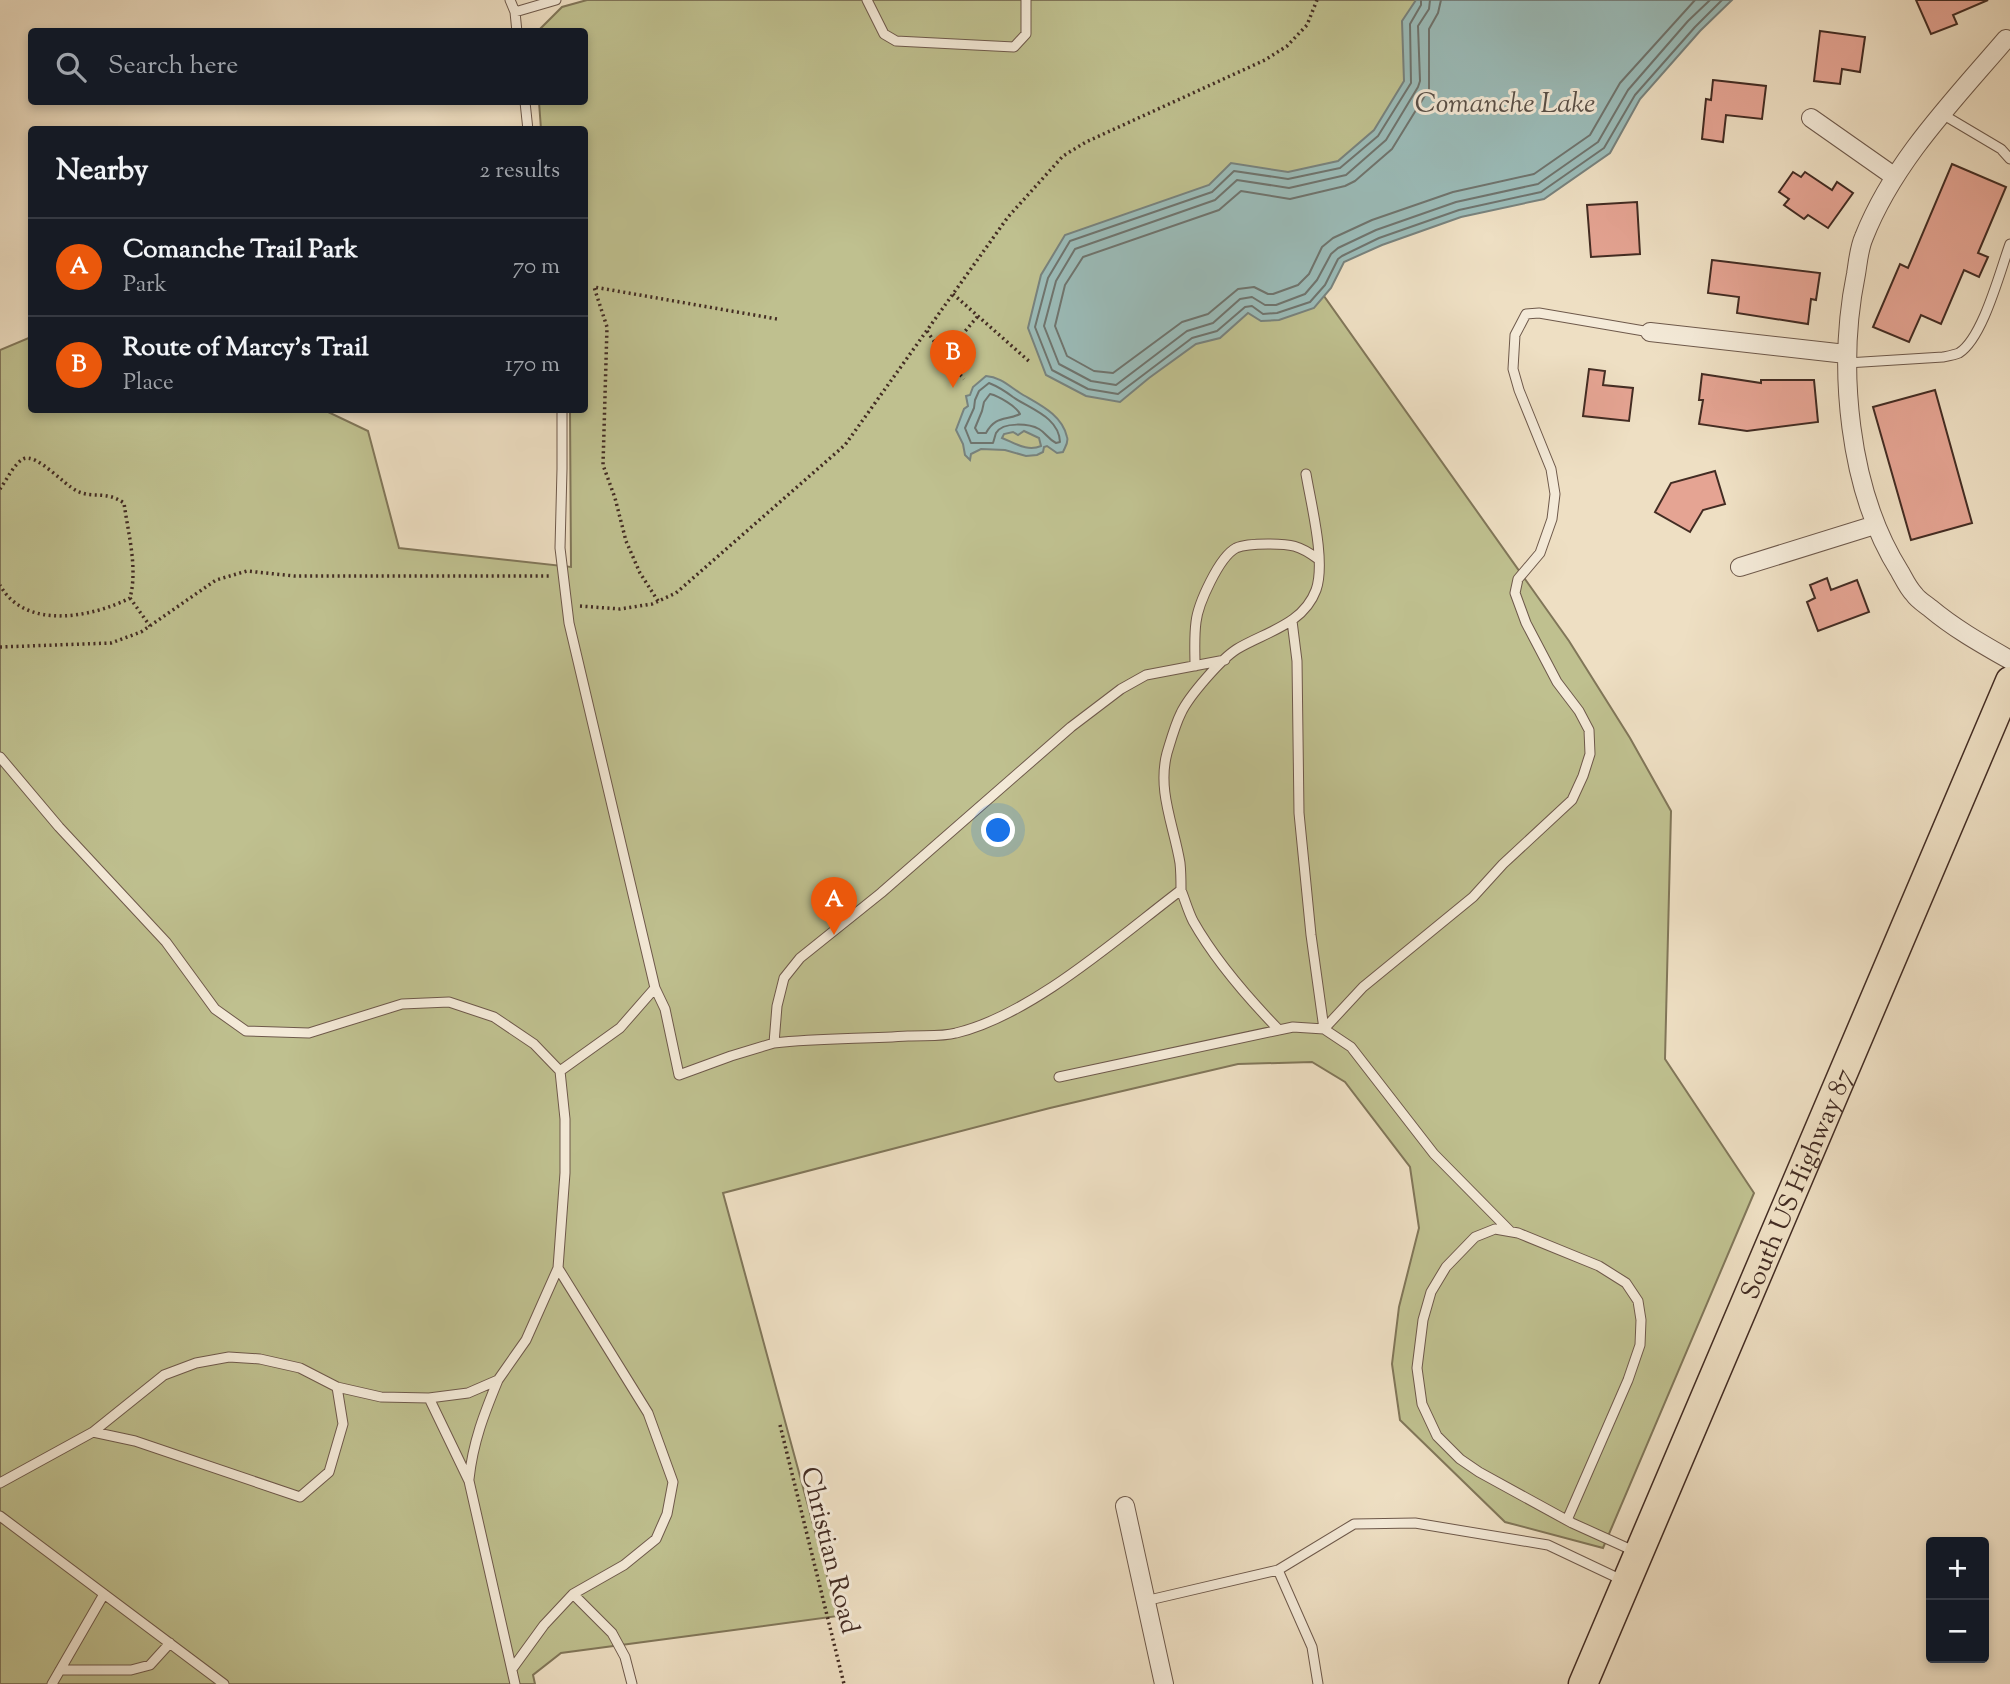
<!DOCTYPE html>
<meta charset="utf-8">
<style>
body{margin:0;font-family:"Sorts Mill Goudy",serif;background:#242831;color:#f1f3f6}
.controls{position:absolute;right:21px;bottom:21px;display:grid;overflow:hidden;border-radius:7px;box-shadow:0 4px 10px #0003}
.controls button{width:63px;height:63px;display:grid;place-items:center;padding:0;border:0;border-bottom:2px solid #363941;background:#171b24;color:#f1f3f6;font:35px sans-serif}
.you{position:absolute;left:999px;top:831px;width:24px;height:24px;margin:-18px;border:5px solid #fff;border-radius:50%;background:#1a73e8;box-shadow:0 0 0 10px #1a73e833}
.badge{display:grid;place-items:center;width:46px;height:46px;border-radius:50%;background:#ea580c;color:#fff;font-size:23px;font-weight:700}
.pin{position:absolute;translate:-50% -58px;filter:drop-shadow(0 2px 4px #0008)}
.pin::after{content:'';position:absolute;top:37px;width:24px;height:21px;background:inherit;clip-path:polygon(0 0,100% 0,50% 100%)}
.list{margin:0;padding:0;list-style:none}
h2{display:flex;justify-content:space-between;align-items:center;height:91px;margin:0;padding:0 28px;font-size:30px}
h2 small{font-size:23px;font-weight:400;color:#9ea1a6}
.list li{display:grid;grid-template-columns:46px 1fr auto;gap:21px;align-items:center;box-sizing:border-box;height:98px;padding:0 28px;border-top:2px solid #363941}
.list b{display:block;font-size:26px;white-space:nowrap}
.list p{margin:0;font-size:23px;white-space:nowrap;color:#9ea1a6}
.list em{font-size:23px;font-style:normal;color:#9ea1a6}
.icon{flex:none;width:38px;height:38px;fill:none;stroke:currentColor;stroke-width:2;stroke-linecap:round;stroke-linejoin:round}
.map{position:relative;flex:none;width:2010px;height:1684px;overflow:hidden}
.search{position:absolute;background:#171b24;box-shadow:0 4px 10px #0003;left:28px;top:28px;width:560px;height:77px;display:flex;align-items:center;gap:18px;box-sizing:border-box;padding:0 24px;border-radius:7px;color:#9ea1a6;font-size:26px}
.panel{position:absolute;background:#171b24;box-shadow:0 4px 10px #0003;left:28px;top:126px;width:560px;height:287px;border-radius:7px}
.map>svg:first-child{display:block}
.green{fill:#bfc08f;stroke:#817659;stroke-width:2}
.water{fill:#9bbcb9;stroke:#78827d;stroke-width:2;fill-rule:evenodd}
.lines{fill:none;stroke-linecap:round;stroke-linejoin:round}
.shore{stroke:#6f746e;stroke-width:2}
.building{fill:#e5a493;stroke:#432c23;stroke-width:2}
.lane-casing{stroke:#6e594b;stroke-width:11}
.street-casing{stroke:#6e594b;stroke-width:20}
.primary-casing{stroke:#432c23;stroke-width:31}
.path{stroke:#432c23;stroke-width:3.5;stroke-dasharray:2 3.5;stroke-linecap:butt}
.lane{stroke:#f4ead8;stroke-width:9}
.street{stroke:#f4ead8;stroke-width:18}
.primary{stroke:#eedfc3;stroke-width:28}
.labels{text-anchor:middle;stroke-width:6;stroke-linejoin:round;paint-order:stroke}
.street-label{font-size:26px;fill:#432c23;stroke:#f4ead8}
.water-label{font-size:28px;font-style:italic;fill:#595048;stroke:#f4ead8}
</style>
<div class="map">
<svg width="2010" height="1684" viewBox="0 0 2010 1684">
<rect width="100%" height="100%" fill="#eedfc3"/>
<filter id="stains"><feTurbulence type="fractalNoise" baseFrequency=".00286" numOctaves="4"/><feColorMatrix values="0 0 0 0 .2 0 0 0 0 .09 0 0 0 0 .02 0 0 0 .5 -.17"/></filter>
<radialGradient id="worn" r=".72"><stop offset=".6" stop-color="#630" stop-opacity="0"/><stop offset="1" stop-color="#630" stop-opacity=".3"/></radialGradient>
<path class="green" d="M587 0H1454L1414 128 1297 258 1569 641 1630 738 1671 811 1665 1059 1754 1193 1603 1548 1505 1522 1400 1420 1392 1364 1399 1307 1419 1228 1410 1167 1345 1082 1312 1062 1238 1064 1050 1108 723 1193 838 1616 561 1653 533 1675 535 1684H0V350L31 337 32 410H324L368 431 399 548 571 567 570 410H584V130L541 129 539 102H584V32L540 31V29L562 7Z"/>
<path class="water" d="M1416 0H1732L1700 31 1640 99 1610 153 1544 199 1461 217 1382 245 1344 262 1331 288 1314 308 1279 320 1261 321 1248 313 1220 338 1196 344 1149 378 1120 402 1086 396 1046 375 1028 328 1041 275 1065 235 1209 185 1231 163 1288 172 1338 161 1374 130 1404 81 1402 21Z
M986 376C1000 377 1009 386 1020 393 1038 404 1062 414 1067 437 1069 442 1065 447 1063 452L1057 453 1047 446 1044 447 1043 452 1037 455 1026 456 1005 450 981 449 971 454 970 460 965 455 963 444 956 430 964 409 968 406 966 396 970 395 973 387ZM1024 431 1039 438 1041 446C1027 452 1015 443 1002 438L1004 434 1013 432 1018 435Z"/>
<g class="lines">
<path class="shore" d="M1421 0V5L1410 24 1411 83 1378 136 1340 168 1288 179 1234 171 1212 192 1070 241 1048 278 1035 327 1052 370 1088 389 1118 394 1192 338 1217 331 1245 307 1252 306 1263 314 1277 313 1310 302 1325 285 1338 259 1342 256 1379 238 1459 210 1541 192 1604 148 1635 95 1695 27 1722 0
M1430 0 1429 9 1418 26 1420 81 1418 87 1386 140 1346 175 1289 188 1237 180 1215 200 1075 249 1056 281 1044 326 1059 364 1091 381 1116 385 1187 331 1213 323 1240 299 1252 297 1265 305H1276L1305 294 1317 280 1331 254 1338 248 1376 230 1456 202 1538 184 1598 142 1628 90 1688 21 1710 0
M1441 0 1438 13 1429 29V89L1392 149 1355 181 1345 186 1290 199 1241 191 1219 210 1083 257 1065 285 1055 326 1067 356 1094 371 1113 373 1182 322 1208 314 1238 289 1254 287 1268 294H1273L1298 285 1309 274 1322 247 1333 238 1372 220 1453 192 1534 174 1590 135 1620 83 1695 0
M989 383C999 387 1005 391 1013 397 1030 409 1059 417 1060 442L1056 443C1048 439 1046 433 1039 429 1030 424 1003 421 996 433 995 436 994 440 993 443H971L965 428 974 408 975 400 979 391Z
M990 394C999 396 1017 407 1020 414 1006 421 996 415 986 433H978L975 428 982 411 984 402Z"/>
</g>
<path class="building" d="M1916 0H1988L1953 15 1957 24 1931 34Z
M1820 31 1865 37 1860 72 1842 69 1840 84 1814 81Z
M1713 80 1766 86 1762 119 1726 115 1723 142 1702 139 1706 99 1711 100Z
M1952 164 2006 187 1978 253 1988 257 1979 277 1964 270 1941 324 1921 315 1909 342 1873 327 1900 264 1908 268Z
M1793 172 1801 177 1805 172 1832 190 1837 182 1853 193 1828 228 1808 215 1804 219 1784 205 1789 199 1779 192Z
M1637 202 1640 254 1591 257 1587 205Z
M1712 260 1820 273 1816 300 1811 299 1808 324 1737 313 1739 297 1708 293Z
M1589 369 1605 371 1603 385 1633 388 1629 421 1583 416Z
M1702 374 1761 383V380H1814L1818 422 1747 431 1699 424 1703 400H1699Z
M1935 390 1972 523 1911 540 1873 407Z
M1715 471 1725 504 1703 510 1690 532 1655 512 1671 483Z
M1827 578 1831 590 1857 580 1869 612 1818 631 1807 602 1815 598 1810 585Z"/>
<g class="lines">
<g class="lane-casing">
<path id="lane" d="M510 0 515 12 517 32
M867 0 884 34 896 41 1014 47 1026 34V0
M515 12 556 0
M525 102 528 130
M1942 114 2001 149 2010 159
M1847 363 1943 357C1948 356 1954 355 1959 353 1983 338 2000 271 2010 244
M562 410V469L560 548 569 623 655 988 665 1009 679 1075 731 1056 774 1043 777 1006 784 978 800 958 881 893 1071 727 1121 689 1146 675 1225 660
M1292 621 1297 661 1299 813 1311 935 1324 1029
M1195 666C1195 651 1194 637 1196 622 1198 604 1219 557 1236 548 1245 544 1258 544 1268 544 1291 544 1299 545 1318 559
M0 757 59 827 166 942 215 1009 246 1031 309 1033 402 1004 449 1002 494 1017 534 1044 560 1071 565 1119V1173L558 1268 648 1413 673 1482 667 1514 656 1539 624 1565 573 1594 544 1625 512 1669
M1181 890C1181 881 1181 872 1180 863 1174 826 1157 791 1167 753 1171 740 1175 725 1181 713 1189 696 1221 659 1237 649 1265 632 1303 625 1316 590 1326 562 1311 504 1306 474
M1324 1029 1363 987 1473 897 1503 864 1572 800 1583 776 1590 754 1589 730 1579 711 1557 682 1526 623 1515 593 1518 579 1540 553 1552 519 1555 494 1551 469 1519 390 1513 369 1515 335 1526 314 1539 313 1650 332
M774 1043C819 1038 863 1039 908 1036 924 1035 941 1037 956 1033 1032 1015 1119 937 1181 890 1185 900 1188 911 1193 921 1215 960 1248 998 1279 1030
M560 1071 620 1028 655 988
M1059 1077 1293 1027 1324 1029 1351 1047 1434 1154 1510 1231
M337 1387 381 1397 429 1398
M469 1479C473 1442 484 1414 498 1380
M0 1483 93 1432 164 1375 196 1363 229 1357 260 1359 300 1368 337 1387 343 1424 329 1472 300 1497 135 1441 93 1432
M0 1516 224 1684
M1567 1520 1628 1380 1640 1345 1641 1320 1638 1301 1626 1283 1599 1266 1518 1233 1495 1229 1475 1237 1446 1267 1431 1292 1423 1320 1417 1368 1422 1404 1437 1436 1460 1459 1479 1472 1572 1523 1634 1551
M573 1594 612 1633 625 1657 632 1684
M1145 1601 1278 1570
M60 1670H131L150 1665 170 1643
M52 1684 104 1594
M515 1684 469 1481 429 1398 468 1393 498 1380 526 1340 558 1268
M1318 1684 1312 1647 1278 1570 1354 1524 1415 1523 1548 1545 1622 1580"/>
</g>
<g class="street-casing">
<path id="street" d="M2006 39C1953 101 1894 161 1864 237 1859 248 1858 262 1856 274 1837 367 1848 490 1900 572 1904 579 1908 588 1914 594 1918 600 1925 604 1930 608 1955 629 1982 644 2010 660
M1811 118 1895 177
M1650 332 1846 354
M1740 567 1875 525
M1125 1506 1164 1684"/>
</g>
<g class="primary-casing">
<g id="primary">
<path id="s1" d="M1583 1684 2010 681"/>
</g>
</g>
<path class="path" d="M953 294 1031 363
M927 331 947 360 964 379
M944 356 978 316
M0 489C6 481 14 464 23 459 36 452 64 485 77 491 94 499 105 490 124 503 128 533 138 568 130 598 93 617 25 631 0 585
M130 598 150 626
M658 601 640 573 626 541 615 498 603 465 607 327 594 287 777 319
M580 606 620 609 652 604 676 593 845 445 1008 217 1063 156 1086 142 1265 60 1287 46 1307 25 1317 0
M0 647 111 643 141 632 216 580 247 571 294 576H552
M780 1425 844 1684"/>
<use href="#lane" class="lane"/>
<use href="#street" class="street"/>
<use href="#primary" class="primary"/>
</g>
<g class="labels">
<g class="street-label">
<text dy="9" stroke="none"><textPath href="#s1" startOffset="544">South US Highway 87</textPath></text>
<text transform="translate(831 1550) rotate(76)" y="9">Christian Road</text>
</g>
<g class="water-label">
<text x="1505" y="112">Comanche Lake</text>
</g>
</g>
<rect width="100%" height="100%" filter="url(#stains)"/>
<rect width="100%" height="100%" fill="url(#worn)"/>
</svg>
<div class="controls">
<button>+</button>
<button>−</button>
</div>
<div class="you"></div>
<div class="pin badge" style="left:834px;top:935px">A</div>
<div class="pin badge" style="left:953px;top:388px">B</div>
<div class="search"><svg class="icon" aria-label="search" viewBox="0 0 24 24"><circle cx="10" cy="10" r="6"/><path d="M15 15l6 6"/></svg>Search here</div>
<section class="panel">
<h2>Nearby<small>2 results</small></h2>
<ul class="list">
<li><span class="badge">A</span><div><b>Comanche Trail Park</b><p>Park</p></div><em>70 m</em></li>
<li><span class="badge">B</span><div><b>Route of Marcy's Trail</b><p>Place</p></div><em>170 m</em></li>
</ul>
</section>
</div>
